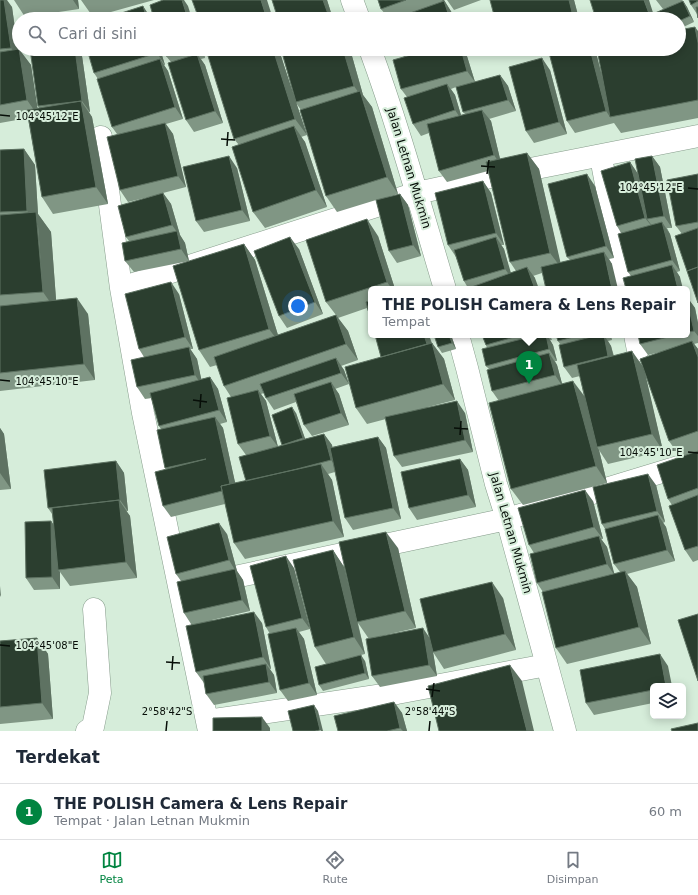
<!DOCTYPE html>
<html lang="id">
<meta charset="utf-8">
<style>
body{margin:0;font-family:"DejaVu Sans",sans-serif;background:#f2f2f3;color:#1f2937}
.controls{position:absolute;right:12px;bottom:12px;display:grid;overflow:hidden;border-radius:6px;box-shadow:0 2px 10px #0003}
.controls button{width:36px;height:36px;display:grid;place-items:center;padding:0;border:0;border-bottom:1px solid #e0e1e3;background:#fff;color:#1f2937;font:20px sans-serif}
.you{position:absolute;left:298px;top:306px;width:14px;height:14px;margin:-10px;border:3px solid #fff;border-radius:50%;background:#1a73e8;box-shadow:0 0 0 6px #1a73e833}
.badge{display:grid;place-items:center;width:26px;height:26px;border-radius:50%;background:#008440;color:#fff;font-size:13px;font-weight:700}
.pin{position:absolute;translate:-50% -33px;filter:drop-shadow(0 1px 2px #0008)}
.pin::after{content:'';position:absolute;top:21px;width:14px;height:12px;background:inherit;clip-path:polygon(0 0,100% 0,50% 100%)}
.popup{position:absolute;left:368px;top:286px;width:322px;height:52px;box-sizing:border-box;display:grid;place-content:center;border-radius:6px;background:#fff;filter:drop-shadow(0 1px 3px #0005);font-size:13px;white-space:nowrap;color:#747a83}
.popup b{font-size:15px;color:#1f2937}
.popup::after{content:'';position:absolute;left:50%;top:100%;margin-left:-8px;border:8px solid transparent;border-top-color:#fff}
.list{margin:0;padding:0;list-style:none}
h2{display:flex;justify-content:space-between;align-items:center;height:52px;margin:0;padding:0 16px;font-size:17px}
h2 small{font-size:13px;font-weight:400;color:#747a83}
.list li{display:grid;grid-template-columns:26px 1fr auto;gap:12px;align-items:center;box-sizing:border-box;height:56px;padding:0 16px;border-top:1px solid #e0e1e3}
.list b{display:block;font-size:15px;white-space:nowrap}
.list p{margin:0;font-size:13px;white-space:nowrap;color:#747a83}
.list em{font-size:13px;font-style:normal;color:#747a83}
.icon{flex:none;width:22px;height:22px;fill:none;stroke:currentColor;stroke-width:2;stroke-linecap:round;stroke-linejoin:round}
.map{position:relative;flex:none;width:698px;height:731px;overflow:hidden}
.search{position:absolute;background:#fff;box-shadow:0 2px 10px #0003;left:12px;right:12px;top:12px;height:44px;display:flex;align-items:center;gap:10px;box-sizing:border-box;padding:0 14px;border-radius:22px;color:#747a83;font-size:15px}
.sheet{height:108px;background:#fff}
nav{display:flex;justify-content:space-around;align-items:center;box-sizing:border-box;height:56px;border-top:1px solid #e0e1e3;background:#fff;font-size:11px;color:#747a83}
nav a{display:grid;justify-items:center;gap:2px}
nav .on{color:#008440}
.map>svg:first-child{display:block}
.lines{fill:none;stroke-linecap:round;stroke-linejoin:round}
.minor-casing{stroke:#859b8a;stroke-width:23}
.minor{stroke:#fff;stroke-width:22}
.wall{fill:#809684;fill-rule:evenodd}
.shaded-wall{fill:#5e7262}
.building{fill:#2b3e2f;stroke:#5e7262}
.ticks{fill:none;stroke:#070e08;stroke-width:1.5}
.labels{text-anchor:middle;stroke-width:4;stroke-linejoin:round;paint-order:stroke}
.street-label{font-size:12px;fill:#070e08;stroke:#d6edda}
.ticks-label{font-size:10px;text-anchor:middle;fill:#070e08;stroke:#d6edda;stroke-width:4;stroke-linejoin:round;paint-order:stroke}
</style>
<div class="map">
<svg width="698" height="731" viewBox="0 0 698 731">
<rect width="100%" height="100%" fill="#d6edda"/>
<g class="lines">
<g class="minor-casing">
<path id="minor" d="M352 0 359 19
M370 49C399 128 421 209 445 289
M101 137 121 288 143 413 209 731
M603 168 626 289
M121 288 417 193 495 176 698 136
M458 335 467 368 496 484 507 519 565 731
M635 335 638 350
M211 582 507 519 688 464
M207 721 397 693 547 665
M87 731 93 727 100 693 94 609"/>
</g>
<use href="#minor" class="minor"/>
</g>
<path class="wall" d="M0 0 12 7 18 49 31 65 37 108H39L38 106 81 49 90 112H89L92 117 108 204 53 214 42 197 28 118 0 123Z
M14 0H78L79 9 25 17Z
M81 0H154L93 17Z
M272 0H327L333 19H278Z
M378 0H444L452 13 454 19H389L381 9Z
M447 0H481L454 10Z
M490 0H574L579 19H495Z
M656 0H682L687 7 694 22 679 29V19L663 9Z
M698 0V18L697 14 691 5Z
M698 31V118L621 133 614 123 575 133 567 121 548 49H595L602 75Z
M160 49 165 65H164L168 71 183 119 166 124 173 134 186 187 163 193 171 204 180 235 185 243 189 261 134 272 125 261 129 241 126 237 161 194 128 202 120 190 117 134 112 127 98 79 94 73Z
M164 49H202L205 58 201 59 205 65 223 123 194 132 186 120 171 62 166 56Z
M210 49H277L280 53 295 100 281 49H350L363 95 372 107 398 194 384 198 400 194 408 205 421 256 397 263 389 251 376 200 337 212 326 196 301 110 296 103 307 135 301 137 305 142 327 207 265 228 253 212 239 145 234 139 214 54Z
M401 49H464L466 53 475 82 500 75 508 86 516 111 489 119 491 121 500 159 527 153 539 169 560 263 570 260 567 257 595 186 614 258 609 259 612 264 542 273 533 276 535 278 468 288 464 281 456 257 448 245 483 181 491 193 504 245H501L504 249 510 273 516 271 510 262 488 171 447 182 439 171 429 133 421 136 413 124 407 97 401 89 404 57 402 54ZM456 87 463 112 465 114 461 115 455 95 451 89Z
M550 70 567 134 534 143 526 131Z
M24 149 35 165 38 214 51 232 56 300 88 314 95 380 0 391V150Z
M652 156 660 167 672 228H667L670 234 680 271 677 272 680 277 631 276 628 272 621 233 617 226 630 162 638 174 639 180Z
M237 168 250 221 204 232 196 221Z
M698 174V303L682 234 676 226Z
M378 236 395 289H371V321L367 308 338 318 348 331 358 360 341 366 344 370 349 384 335 389 339 394 349 425 312 436 304 425 296 402 274 410 266 398 264 393 261 394 266 401 278 447 282 445 296 413 305 439 324 434 332 445V447L378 437 386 448 401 519 353 530 345 518 335 472 328 474 332 480 344 537 245 559 234 543 225 504 171 517 163 506 166 469 165 468 161 429 159 426 152 398 145 399 137 387 144 357 139 349 179 294 193 349H190L197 359 201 379 210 377 218 389 227 422 220 424 223 428 235 483 246 481V455L238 444 231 397 224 386 217 365 210 367 199 350 244 244 255 260 278 335 336 315 326 302Z
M299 249 323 314 287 328 279 316Z
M687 297 695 308 698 323V343L694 344 698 349V560L693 562 685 550 672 505 668 499 680 457 669 441 644 371 663 451 608 464 599 450 607 483 523 505 511 489 499 401 492 391 489 369 486 366 487 348 486 345 482 335H550L552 340H550L553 345 557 361H555L557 365 562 384 584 397 580 376 572 378 564 367 560 344 558 341 556 335H610L612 340 608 341 611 346 614 356 643 367 660 352 648 355 640 344 638 335H687Z
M375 335H429L432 343 444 359 455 400 428 407 465 413 473 452 402 467 394 456 386 419 367 424 356 408 381 357Z
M451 335 456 349 442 353 438 347Z
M0 428 4 434 11 489 0 490Z
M460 459 468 470 476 507 417 520 409 508Z
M116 461 124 473 128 511H126L130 516 137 578 70 586 60 572V589L34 590 26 578 51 521 54 525 52 514 48 508Z
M656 485 665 522 663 523 666 527 675 561 627 574 637 587 651 644 567 664 556 648 543 592 537 583 534 553 529 545 593 501 603 539H601L607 547 614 574 620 572 614 564 605 529 602 524Z
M227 534 237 571 243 580 250 611 212 620 262 623 271 669H270L274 675 277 693 214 705 206 694 204 683 196 672 191 624 184 613 181 581 176 574Z
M398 548 416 628 372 638H430L503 598 516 650 444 669 433 652 437 676 380 687 372 676 369 639 358 623 365 654 326 664 315 647 333 550 344 567Z
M294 568 310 629 299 632 304 639 317 695 288 701 280 690 270 634 266 627Z
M37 638 48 654 53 719 0 724V641Z
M365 661 369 679 323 691 319 685Z
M668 666 653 686V703L594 715 586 703Z
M394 702 402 713 407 731H338Z"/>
<path class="shaded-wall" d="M4 0H7L12 7 19 59 11 48Z
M73 0H78L79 9Z
M182 0H184L188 6 192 19H188Z
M261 0H267L273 19H267Z
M323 0H327L333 19H331L328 14Z
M442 0H444L452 13 454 19H450L446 6Z
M569 0H574L579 19H578L572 12Z
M644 0H649L655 19H651Z
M683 1 687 7 694 22 690 16Z
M143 6 151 18V19H147Z
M695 27 698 31V43Z
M19 49 31 65 39 117 27 100Z
M75 49H81L90 112 82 101Z
M156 49H160L165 65 157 53Z
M199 49H202L205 58Z
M273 49H277L280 53 307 135 295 119Z
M343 49H350L363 95 372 107 398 194 387 177 363 99 354 86Z
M461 49H464L466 53 475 82 467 71Z
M590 49H595L612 116 610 117 606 111Z
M197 54 205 65 223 123 215 111Z
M542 58 550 70 567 134 559 122Z
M160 59 168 71 183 119 175 107Z
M500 75 508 86 516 111 508 100Z
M447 84 455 95 463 122 455 110Z
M81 101 92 117 108 204 96 187Z
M482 110 491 121 502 167 494 155Z
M165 123 173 134 186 187 178 176Z
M294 126 305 142 327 207 316 190Z
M24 149 35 165 38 214 51 232 57 312 43 292 38 226 27 211Z
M527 153 539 169 562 269 550 253Z
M229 156 237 168 250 221 242 210Z
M652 156 660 167 672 228 664 216Z
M630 162 638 174 650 219H647L653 227 654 229 645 218Z
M587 174 595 186 614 258 606 246Z
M483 181 491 193 504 245 496 233Z
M163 193 171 204 180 235 185 243 189 261 181 249 177 232 172 225Z
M400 194 408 205 421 256 413 245Z
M367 219 378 236 395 289H392L387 282Z
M662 222 670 234 680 271 672 260Z
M290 237 299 249 323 314 315 302Z
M496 237 504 249 513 280 505 269Z
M244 244 255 260 281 345 269 329Z
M604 252 612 264 618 289H612Z
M672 265 680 277 683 289H678Z
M527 267 535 278 539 289H535Z
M171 282 179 294 193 349 185 337Z
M687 297 695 308 698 323V336L694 331Z
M77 298 88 314 95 380 84 364Z
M336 315 348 331 358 360 346 344Z
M424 335H429L435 357 427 346Z
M449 335H451L456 349 452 343Z
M546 335H547L553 345 557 361 549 349Z
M604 335 611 346 616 367 608 356Z
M608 335H610L612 340Z
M692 341 698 349V357Z
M432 343 444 359 455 400 443 384Z
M189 347 197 359 203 387 195 375Z
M632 351 644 368 663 451 652 434Z
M549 353 557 365 563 387 555 375Z
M336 358 344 370 349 384 341 373Z
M210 377 218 389 227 422 219 410Z
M573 381 585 397 597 447 599 450 607 483 596 466Z
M331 382 339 394 349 425 341 413Z
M258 390 266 401 278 447 270 436Z
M457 401 465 413 473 452 465 440Z
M292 407 296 413 307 444 303 438Z
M215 417 223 428 239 500 231 489Z
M0 428 4 434 11 489 0 473Z
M324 434 332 445 339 471 331 460Z
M378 437 386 448 401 519 393 508Z
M460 459 468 470 476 507 468 495Z
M116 461 124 473 128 511 120 500Z
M321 464 332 480 344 537 333 521Z
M648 474 656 485 665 522 657 511Z
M585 490 593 501 603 539 594 527Z
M119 500 130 516 137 578 126 562Z
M658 515 666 527 675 561 667 550Z
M51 521 59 533 58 570 60 572V589L52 577Z
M219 523 227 534 237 571 243 580 250 611 242 600 235 570 229 560Z
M386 532 398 548 416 628 405 611Z
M599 536 607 547 615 576 607 564Z
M333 550 344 567 365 654 354 637Z
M286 556 294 568 310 629 302 618Z
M625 571 637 587 651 644 639 627Z
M492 582 503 598 516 650 505 634Z
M0 586 1 597 0 595Z
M254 612 262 623 271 669 263 657Z
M296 628 304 639 317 695 309 683Z
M423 628 431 640 437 676 429 665Z
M37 638 48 654 53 719 42 703Z
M660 654 668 666 672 686H666Z
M361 655 365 661 369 679 365 673Z
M266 664 274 675 277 693 269 682Z
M510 665 522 681 534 731H527Z
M394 702 402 713 407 731H403L400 728Z
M314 705 318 711 323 731H321L320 730Z
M262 717 270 728V731H262Z"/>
<path class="building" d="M0 0H4L11 48 0 49Z
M163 0H182L188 19H154L150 5Z
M192 0H261L267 19H199Z
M272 0H323L328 14 314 19H278Z
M378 0H406L381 9Z
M490 0H569L572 12 548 19H495Z
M590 0H644L651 19H596Z
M689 0H698V1L691 5Z
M444 1 450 19H393Z
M683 1 690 16 679 21V19H658L655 13Z
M143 6 147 19H103Z
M696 7H698V18Z
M592 16 593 19H586Z
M695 27 698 43V100L610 117 597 49H679V30Z
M19 49 27 100 0 105V52Z
M30 49H75L82 101 38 106Z
M87 49H156L157 53 94 73Z
M164 49H188L166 56Z
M230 49H273L295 119 234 139 208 56Z
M281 49H343L354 86 296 102Z
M401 49H416L402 54Z
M432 49H461L467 71 401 89 393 60Z
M548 49H590L606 111 567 121Z
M197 54 215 111 186 120 168 63Z
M542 58 559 122 526 131 509 67Z
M160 59 175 107 112 127 97 79Z
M500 75 508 100 463 112 456 87Z
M447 84 455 110 413 124 404 98Z
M360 91 387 177 326 196 300 110Z
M81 101 96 187 42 197 27 110Z
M482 110 494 155 439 171 427 124Z
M165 123 178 176 120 190 107 137Z
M294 126 316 190 253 212 232 147Z
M24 149 27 211 0 212V150Z
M527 153 550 253 510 262 486 162Z
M229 156 242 210 196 221 183 167Z
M652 156 664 216 647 219 635 159Z
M630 162 645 218 617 226 601 171Z
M587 174 606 246 567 257 548 184Z
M698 174V222L676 226 667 180Z
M483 181 496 233 448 245 435 193Z
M163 193 172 225 126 237 118 206Z
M400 194 413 245 389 251 376 200Z
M36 212 43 292 0 295V215Z
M367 219 387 282 326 302 306 240Z
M662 222 672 260 628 272 618 234Z
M698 228V267L687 271 675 236Z
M177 231 181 249 125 261 122 243Z
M290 237 315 302 279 316 254 251Z
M496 237 505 269 464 281 454 250Z
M244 244 269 329 199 350 173 266Z
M604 252 612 289H546L541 267Z
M672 265 678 289H626L623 278Z
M527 267 535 289H466Z
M698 267V303L687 271Z
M171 282 185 337 139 349 125 294Z
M77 298 84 364 0 373V306Z
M687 299 694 331 687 332Z
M371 300V321L366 302Z
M336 315 346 344 224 386 214 357Z
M375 335H424L427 344 381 357Z
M434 335H449L452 343 438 347Z
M482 335H521L486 345Z
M538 335H546L549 349 486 366 482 349Z
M556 335H581L558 341Z
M599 335H604L608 356 564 367 559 345Z
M638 335H676L640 344Z
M692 341 698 357V431L669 441 640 359Z
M432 343 443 384 356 408 345 367Z
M189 347 195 375 137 387 131 360Z
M632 351 652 434 597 447 577 365Z
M549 353 555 375 492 391 487 370Z
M336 358 341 373 266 398 260 384Z
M210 377 219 410 159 426 150 393Z
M573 381 596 466 511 489 489 403Z
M331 382 341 413 304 425 294 394Z
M258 390 270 436 238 444 227 398Z
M457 401 465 440 394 456 385 417Z
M292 407 303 438 282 445 272 415Z
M215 417 230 484 221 486 222 491 163 506 155 472 206 459 165 468 157 430Z
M324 434 331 460 297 469 246 481 239 457Z
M378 437 393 508 345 518 330 448Z
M698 451V488L668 499 657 465Z
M460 459 468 495 409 508 401 472Z
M116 461 120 500 48 508 44 470Z
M321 464 333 521 234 543 221 486Z
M648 474 657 511 602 524 593 487Z
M585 490 594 527 529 545 518 508Z
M698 495V546L685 550 669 506Z
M119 500 126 562 58 570 52 508Z
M658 515 667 550 614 564 605 529Z
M51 521 52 577 26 578 25 522Z
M219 523 229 560 176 574 167 537Z
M386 532 405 611 357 622 339 542Z
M599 536 607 564 537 583 530 554Z
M333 550 354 637 315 647 293 560Z
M286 556 302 618 266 627 250 566Z
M235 569 242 600 184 613 177 582Z
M625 571 639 627 556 648 542 592Z
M492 582 505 634 433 652 420 599Z
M254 612 263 657 196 672 186 626Z
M698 614V681L678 620Z
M296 628 309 683 280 690 268 634Z
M423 628 429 665 372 676 366 639Z
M37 638 42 703 0 707V641Z
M660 654 666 686H653V690L586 703 580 670Z
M361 655 365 673 319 685 315 667Z
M266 664 269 682 206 694 203 676Z
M510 665 527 731H439L428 686Z
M394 702 400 728 387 731H338L334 716Z
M314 705 320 730 315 731H293L288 711Z
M262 717V731H213V718Z
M698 723V731H672L671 729Z"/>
<path class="ticks" d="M0 115 10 116M221 139 235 140M227 146 228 132M481 166 495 167M487 174 489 160M688 188 698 189M0 380 10 381M193 400 207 402M200 408 201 394M454 428 468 429M460 435 461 421M688 452 698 453M0 645 10 646M166 662 180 663M172 670 173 656M426 689 440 691M432 697 434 683M166 731 167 721M429 731 430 721"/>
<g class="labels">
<g class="street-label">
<text transform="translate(409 168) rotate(73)" y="4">Jalan Letnan Mukmin</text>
<text transform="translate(511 533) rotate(74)" y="4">Jalan Letnan Mukmin</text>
</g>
</g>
<g class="ticks-label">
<text x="47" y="120">104°45'12"E</text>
<text x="651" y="191">104°45'12"E</text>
<text x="47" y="385">104°45'10"E</text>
<text x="651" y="456">104°45'10"E</text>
<text x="47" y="649">104°45'08"E</text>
<text x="167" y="715">2°58'42"S</text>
<text x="430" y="715">2°58'44"S</text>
</g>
</svg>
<div class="controls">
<button><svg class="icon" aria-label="layers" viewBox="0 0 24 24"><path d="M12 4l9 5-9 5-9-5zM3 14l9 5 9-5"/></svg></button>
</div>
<div class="you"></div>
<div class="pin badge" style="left:529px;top:384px">1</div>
<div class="popup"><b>THE POLISH Camera &amp; Lens Repair</b>Tempat</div>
<div class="search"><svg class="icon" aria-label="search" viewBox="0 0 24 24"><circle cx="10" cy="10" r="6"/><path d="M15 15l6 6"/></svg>Cari di sini</div>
</div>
<section class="sheet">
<h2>Terdekat<small></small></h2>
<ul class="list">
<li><span class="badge">1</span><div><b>THE POLISH Camera &amp; Lens Repair</b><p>Tempat · Jalan Letnan Mukmin</p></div><em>60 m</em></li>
</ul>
</section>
<nav>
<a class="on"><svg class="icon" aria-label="map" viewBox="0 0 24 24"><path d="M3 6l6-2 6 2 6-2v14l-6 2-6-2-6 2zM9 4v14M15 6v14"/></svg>Peta</a>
<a><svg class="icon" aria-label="directions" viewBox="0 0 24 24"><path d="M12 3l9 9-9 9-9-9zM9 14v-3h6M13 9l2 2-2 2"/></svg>Rute</a>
<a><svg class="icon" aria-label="saved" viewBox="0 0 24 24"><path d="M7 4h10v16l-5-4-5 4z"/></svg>Disimpan</a>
</nav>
